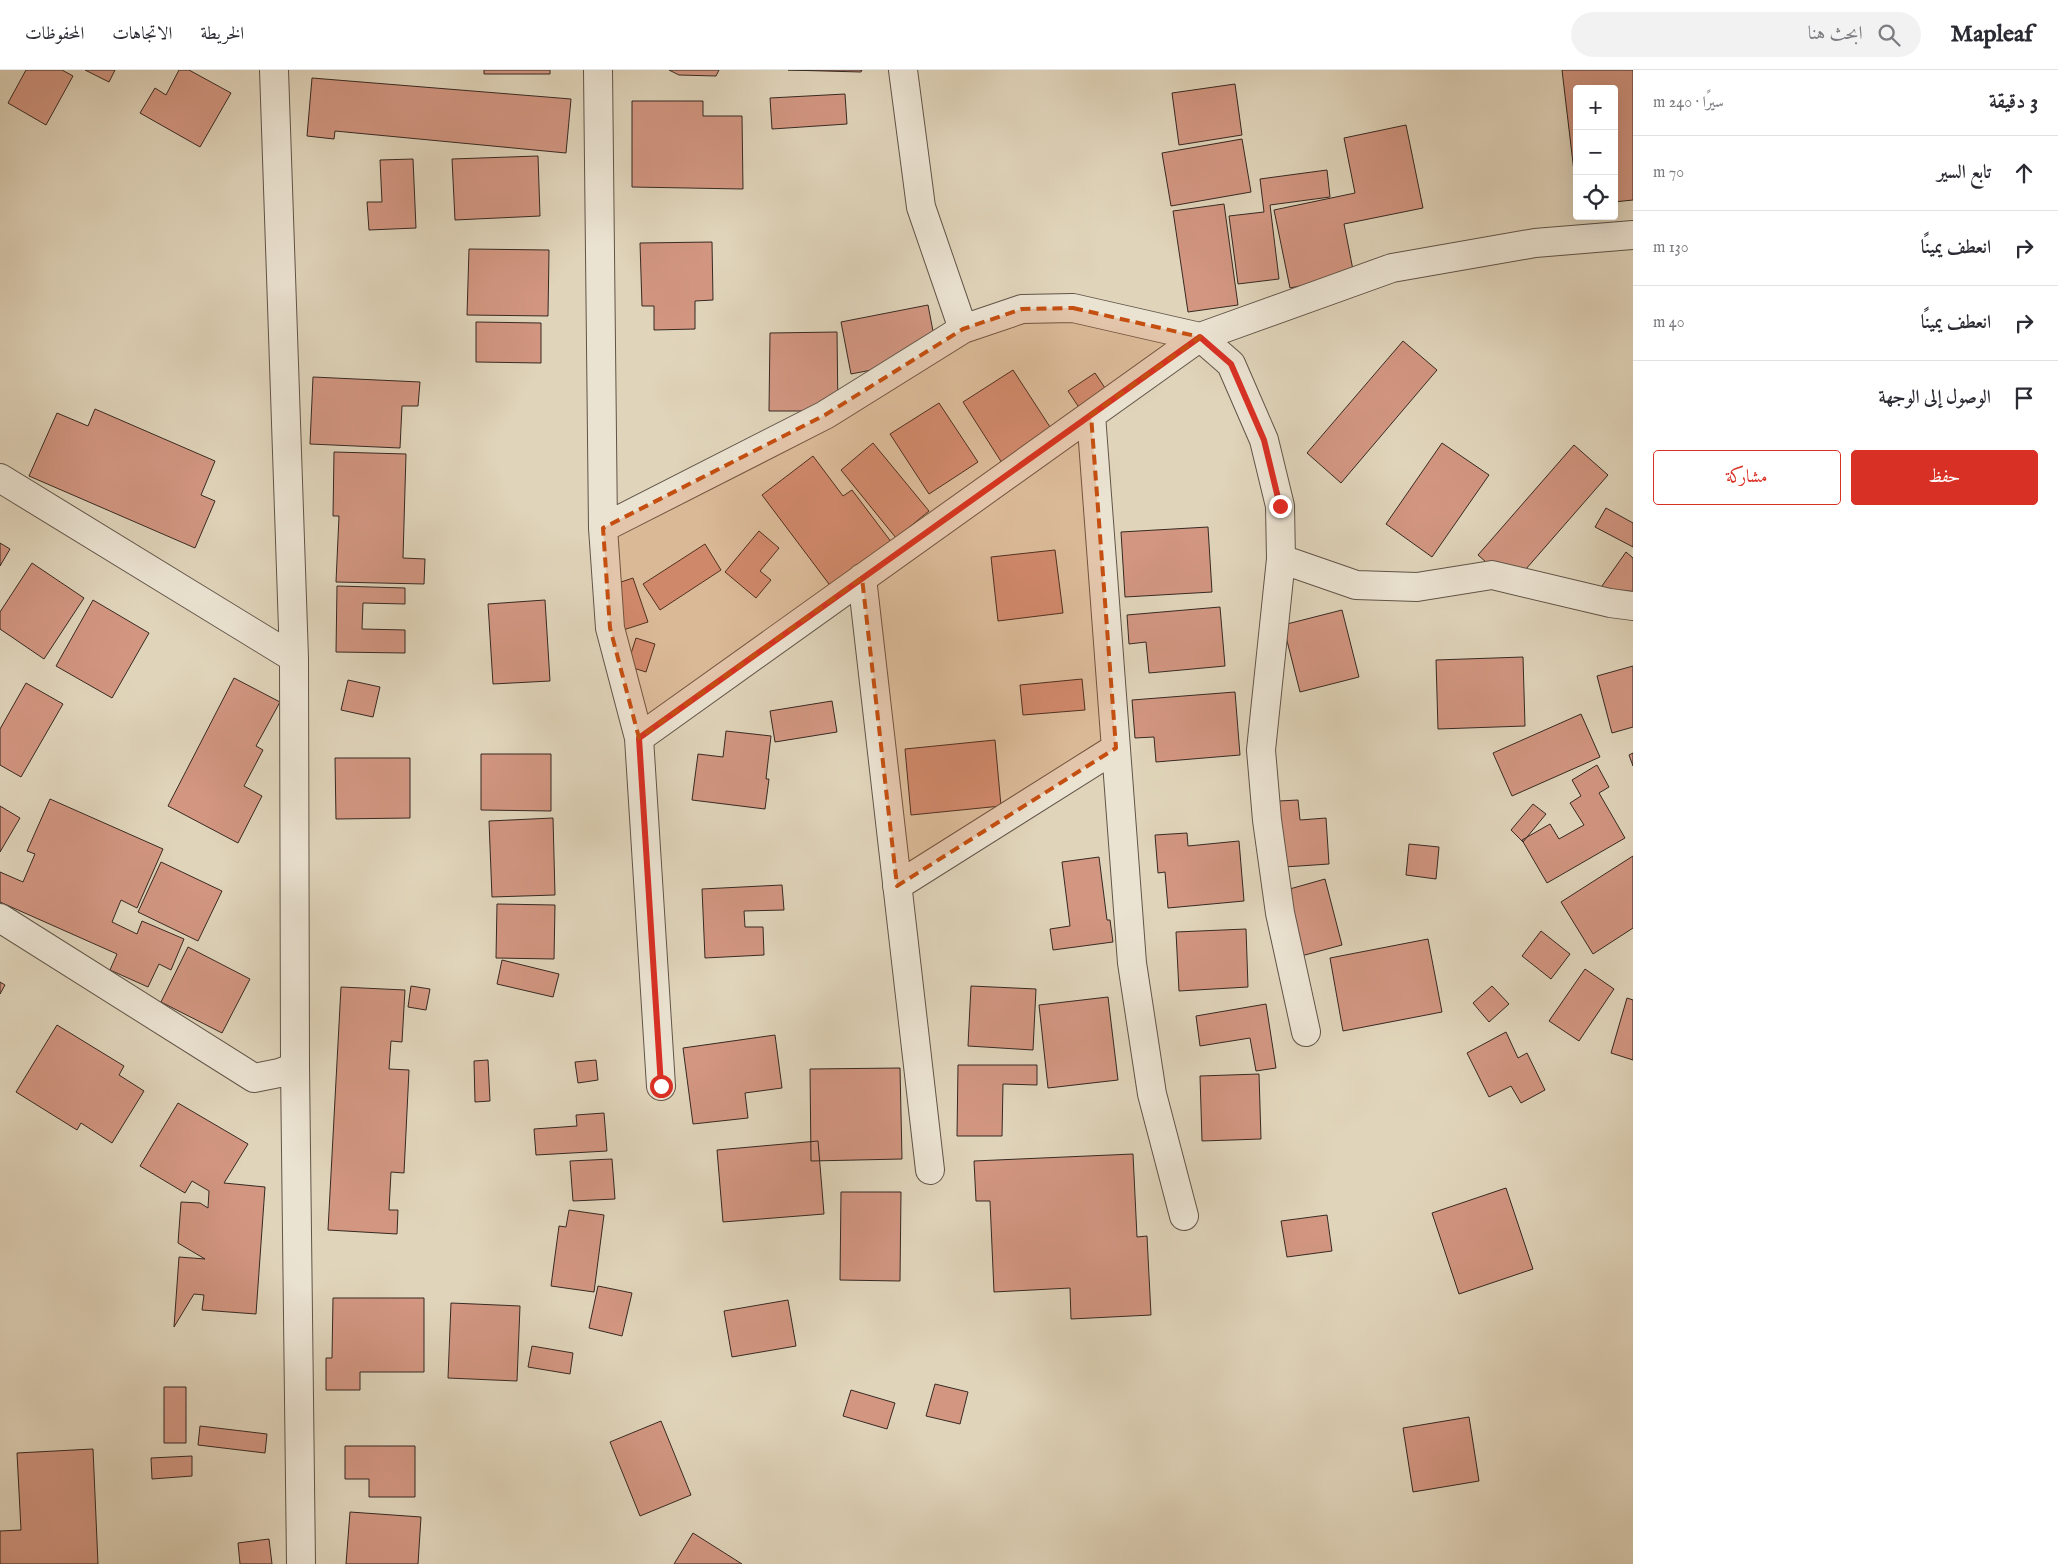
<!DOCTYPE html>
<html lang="ar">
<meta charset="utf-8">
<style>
body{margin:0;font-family:"IM FELL English",Amiri,serif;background:#f2f2f3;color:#2b2b33;direction:rtl}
.controls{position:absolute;right:15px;top:15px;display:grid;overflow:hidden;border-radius:5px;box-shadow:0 5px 20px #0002}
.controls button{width:45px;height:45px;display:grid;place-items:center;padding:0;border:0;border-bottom:1px solid #e1e1e2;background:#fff;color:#2b2b33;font:25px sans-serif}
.stop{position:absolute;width:15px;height:15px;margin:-11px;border:4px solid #d93025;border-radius:50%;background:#fff}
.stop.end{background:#d93025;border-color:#fff;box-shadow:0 1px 5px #0008}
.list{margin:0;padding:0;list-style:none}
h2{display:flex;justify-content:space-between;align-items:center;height:65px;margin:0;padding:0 20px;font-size:21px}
h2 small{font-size:16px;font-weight:400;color:#7c7c81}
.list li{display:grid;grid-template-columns:32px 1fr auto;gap:15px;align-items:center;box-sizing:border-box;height:75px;padding:0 20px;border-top:1px solid #e1e1e2}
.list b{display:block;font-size:19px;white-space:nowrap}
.list em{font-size:16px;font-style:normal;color:#7c7c81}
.actions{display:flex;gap:10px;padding:15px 20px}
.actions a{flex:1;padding:11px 0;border:1px solid #d93025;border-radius:5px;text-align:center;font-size:18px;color:#d93025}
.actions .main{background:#d93025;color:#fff}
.icon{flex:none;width:28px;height:28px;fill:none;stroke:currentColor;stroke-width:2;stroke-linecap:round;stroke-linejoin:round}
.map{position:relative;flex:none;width:1633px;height:1494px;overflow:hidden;direction:ltr}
header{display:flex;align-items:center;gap:30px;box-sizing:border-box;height:70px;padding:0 25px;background:#fff;border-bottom:1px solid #e1e1e2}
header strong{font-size:24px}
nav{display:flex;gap:28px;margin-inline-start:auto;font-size:18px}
.search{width:350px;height:45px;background:#f2f2f3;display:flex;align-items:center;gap:12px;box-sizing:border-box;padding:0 18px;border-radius:28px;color:#7c7c81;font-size:19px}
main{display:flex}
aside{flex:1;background:#fff}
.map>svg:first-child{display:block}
.building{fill:#d29681;stroke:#372922}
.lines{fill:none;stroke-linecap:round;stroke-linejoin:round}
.minor-casing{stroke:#615448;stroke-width:30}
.minor{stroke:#ebe3d2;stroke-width:28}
.route{stroke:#d93025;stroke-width:6}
.marked{fill:#c54f10;fill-opacity:0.2;stroke:#c54f10;stroke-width:4;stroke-dasharray:10 6;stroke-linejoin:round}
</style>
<header>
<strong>Mapleaf</strong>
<div class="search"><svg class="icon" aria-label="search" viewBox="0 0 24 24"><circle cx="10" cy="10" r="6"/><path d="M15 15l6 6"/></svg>ابحث هنا</div>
<nav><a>الخريطة</a><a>الاتجاهات</a><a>المحفوظات</a></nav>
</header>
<main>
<aside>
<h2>3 دقيقة<small>سيرًا · 240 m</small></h2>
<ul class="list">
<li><svg class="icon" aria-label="ahead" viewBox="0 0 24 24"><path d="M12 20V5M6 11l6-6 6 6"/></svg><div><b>تابع السير</b></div><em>70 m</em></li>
<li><svg class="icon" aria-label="right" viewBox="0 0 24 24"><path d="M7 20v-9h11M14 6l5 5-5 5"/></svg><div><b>انعطف يمينًا</b></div><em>130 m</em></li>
<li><svg class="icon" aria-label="right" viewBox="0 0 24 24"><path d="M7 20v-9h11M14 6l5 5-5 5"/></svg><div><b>انعطف يمينًا</b></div><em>40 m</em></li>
<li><svg class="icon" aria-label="arrive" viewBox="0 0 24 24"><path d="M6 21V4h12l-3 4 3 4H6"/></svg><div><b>الوصول إلى الوجهة</b></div></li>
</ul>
<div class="actions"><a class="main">حفظ</a><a>مشاركة</a></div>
</aside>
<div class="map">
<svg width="1633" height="1494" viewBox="0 0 1633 1494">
<rect width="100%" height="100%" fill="#e0d4ba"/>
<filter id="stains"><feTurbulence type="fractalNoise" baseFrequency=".004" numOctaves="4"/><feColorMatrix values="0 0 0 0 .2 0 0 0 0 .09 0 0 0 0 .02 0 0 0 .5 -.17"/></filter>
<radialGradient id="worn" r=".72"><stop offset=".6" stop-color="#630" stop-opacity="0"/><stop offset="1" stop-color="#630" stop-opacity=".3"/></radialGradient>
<path class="building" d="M26 0H62L73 6 46 55 8 33Z
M85 0H115L109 12Z
M179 0H189L231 23 200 77 140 43 155 18 166 25Z
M484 0H550V4H484Z
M669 0H719L716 6 679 5Z
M788 0H862L861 2Z
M1562 0H1633V130L1614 132V19H1577V127Z
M312 8 571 29 566 83 335 61 334 69 307 66Z
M1235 14 1242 65 1179 75 1172 23Z
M845 24 847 54 772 59 770 28Z
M632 31H703V46H742L743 119 632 117Z
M1406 55 1423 138 1344 154 1354 205 1290 218 1274 140 1355 123 1344 68Z
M1242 69 1251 122 1171 136 1162 83Z
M538 86 540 146 455 150 452 89Z
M413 89 416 158 369 160 367 132H382L380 90Z
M1327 100 1330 127 1270 135 1279 209 1238 214 1229 146 1264 142 1260 109Z
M1224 134 1238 235 1188 242 1173 141Z
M712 172 713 230 695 231V259L654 260V236H642L640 173Z
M469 179 549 180 548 246 467 245Z
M928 235 938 287 851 304 841 252Z
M476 252 541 253V293L476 292Z
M837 262 838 341H769L770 263Z
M1403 271 1437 300 1341 413 1307 383Z
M1013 300 1052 360 1002 393 963 332Z
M1095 303 1111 327 1084 345 1068 321Z
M313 307 420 312 418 336H402L400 378 310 374Z
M939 333 978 392 929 424 890 364Z
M95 339 215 391 201 425 215 431 195 478 29 406 57 343 88 356Z
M873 373 929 441 896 468 841 400Z
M1442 373 1489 405 1432 487 1386 454Z
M1574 375 1608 405 1512 515 1478 485Z
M334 382 406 384 403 488 425 489 424 514 336 512 339 446H333Z
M813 386 843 426 852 420 892 473 832 518 762 425Z
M1606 438 1633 453V477L1595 457Z
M1208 457 1212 522 1125 527 1121 462Z
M759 461 779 478 760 501 771 510 756 528 725 502Z
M0 473 10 479 0 496Z
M705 474 721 500 660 540 643 514Z
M1055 480 1063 543 998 551 991 487Z
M1626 482 1633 488V549L1597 523Z
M32 493 84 528 44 589 0 559V542Z
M633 508 648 552 617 562 603 518Z
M337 516 405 518V534L363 533 362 559 405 560V583L336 582Z
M93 530 149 563 112 628 56 596Z
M545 530 550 611 493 614 488 534Z
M1220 537 1225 596 1149 603 1146 572 1129 574 1127 545Z
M1342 540 1359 607 1300 622 1283 555Z
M636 568 655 574 646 602 627 596Z
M1523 587 1525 656 1438 659 1436 590Z
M1633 596V657L1612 663 1597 606Z
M234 608 280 632 256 676 263 680 244 716 262 726 238 773 168 736Z
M1082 609 1085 640 1023 645 1020 615Z
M348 610 380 617 373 647 341 640Z
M26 613 63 634 21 707 0 695V659Z
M1235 622 1240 685 1156 692 1154 667 1135 668 1132 630Z
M832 631 837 662 775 672 770 641Z
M1581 644 1600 687 1512 726 1493 683Z
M726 661 771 666 766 709H769L765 739 692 730 698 684 723 687Z
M995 670 1001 736 911 745 905 679Z
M1633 683V696L1629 685Z
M481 684H551V741L481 740Z
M335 688H410V748L336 749Z
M1597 695 1609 717 1599 723 1625 768 1547 813 1522 770 1550 754 1559 769 1584 755 1570 733 1581 726 1572 710Z
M50 729 163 779 137 838 121 830 112 852 137 864 142 851 184 869 171 900 159 894 148 917 110 900 117 884 0 832V802L23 812 35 784 27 781Z
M1298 730 1300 750 1326 748 1329 794 1284 797 1279 731Z
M1533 734 1546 744 1523 772 1511 760Z
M0 736 20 748 0 782Z
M553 748 555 825 492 827 489 751Z
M1187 763 1188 776 1239 771 1244 831 1168 838 1165 802 1158 803 1155 765Z
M1409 774 1439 777 1436 809 1406 805Z
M1633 786V858L1593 884 1561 832Z
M1099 787 1107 850H1110L1113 872 1053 880 1050 859 1070 856 1062 792Z
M161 792 222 821 198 871 138 842Z
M1325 809 1342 875 1290 889 1272 824Z
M782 815 784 840 744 841 745 857H763L764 885 705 888 702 819Z
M497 834 555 835 554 889 496 888Z
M1246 859 1248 917 1179 921 1176 862Z
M1541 861 1570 884 1551 909 1522 886Z
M1428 869 1442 942 1343 961 1330 888Z
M188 877 250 909 222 963 161 932Z
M502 890 559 904 553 927 497 914Z
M1585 899 1614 919 1579 971 1549 951Z
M0 912 5 915 0 924Z
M411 916 430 919 426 940 408 937Z
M971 916 1036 919 1033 980 968 976Z
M1492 916 1509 934 1489 952 1473 933Z
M341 917 405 920 402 972 391 971 389 999 409 1000 404 1103 391 1102 389 1140H398L397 1164 328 1160Z
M1108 927 1118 1010 1048 1018 1039 935Z
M1627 928 1633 930V990L1611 983Z
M1266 934 1276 998 1256 1001 1250 968 1200 976 1196 946Z
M57 955 124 996 119 1005 144 1021 112 1073 81 1053 77 1060 16 1022Z
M1506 962 1518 988 1527 983 1545 1020 1521 1033 1511 1016 1489 1027 1467 983Z
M775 965 782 1018 745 1023 748 1048 693 1054 683 978Z
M488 990 490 1031 475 1032 474 991Z
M596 990 598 1010 578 1013 575 992Z
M958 995H1037V1015L1003 1014 1002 1066H957Z
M900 998 902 1089 811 1091 810 999Z
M1259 1004 1261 1069 1202 1071 1200 1006Z
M178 1033 248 1074 224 1113 265 1117 256 1244 202 1240 204 1225 194 1224 174 1257 179 1187 205 1189 178 1173 181 1132 200 1133 208 1138 209 1121 192 1111 185 1123 140 1096Z
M604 1043 607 1081 536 1085 534 1059 577 1056 576 1045Z
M818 1071 824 1144 723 1152 717 1080Z
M1133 1084 1137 1167 1147 1166 1151 1245 1071 1249 1070 1218 994 1222 990 1131H976L974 1091Z
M612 1089 615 1129 573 1131 570 1091Z
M1506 1118 1533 1199 1459 1224 1432 1143Z
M841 1122H901L900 1211 840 1210Z
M569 1140 604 1145 594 1222 551 1216 559 1156 566 1157Z
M1327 1145 1332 1181 1287 1187 1281 1151Z
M598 1216 632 1223 622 1266 589 1258Z
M333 1228H424V1302H360V1320H326V1288H332Z
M788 1230 796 1276 732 1287 724 1241Z
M451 1233 520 1236 517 1311 448 1308Z
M532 1276 573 1283 570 1304 528 1297Z
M935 1314 968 1322 960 1354 926 1346Z
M164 1317H186V1373H164Z
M851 1320 895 1333 887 1359 843 1346Z
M1469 1347 1479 1411 1413 1422 1403 1358Z
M661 1351 691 1425 640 1446 610 1372Z
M200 1356 267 1364 265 1383 198 1375Z
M345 1376H415V1427H369V1409H345Z
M93 1379 98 1494H0V1461L21 1460 17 1383Z
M192 1386V1406L152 1409 151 1388Z
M350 1442 421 1447 418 1494H346Z
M693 1463 742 1494H674Z
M269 1469 272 1494H240L238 1473Z"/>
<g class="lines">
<g class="minor-casing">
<path id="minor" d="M598 0 603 458 610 558 639 668 661 1016
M903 0 921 137 963 259
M1091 345 1132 893 1152 1024 1184 1146
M0 408 294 588
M603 458 825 345 963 259 1022 239 1073 238 1200 267 1231 294 1264 370 1280 436 1281 489 1261 680 1267 750 1280 843 1306 962
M1281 489 1356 515 1417 517 1492 505 1610 533 1633 536
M862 508 930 1100
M639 668 1200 267 1392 198 1535 173 1633 165
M897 816 1116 678
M0 848 254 1008 279 1003 295 997 294 588 274 0
M295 997 301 1494"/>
</g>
<use href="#minor" class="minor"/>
</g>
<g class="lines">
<path class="route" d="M661 1016 639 668 1200 267 1231 294 1264 370 1280 436"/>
</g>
<path class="marked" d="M1073 238 1200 267 1091 345 1116 678 897 816 862 508 639 668 610 558 603 458 825 345 963 259 1022 239Z"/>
<rect width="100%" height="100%" filter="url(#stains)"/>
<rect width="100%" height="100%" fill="url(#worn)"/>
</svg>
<div class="controls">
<button>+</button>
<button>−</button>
<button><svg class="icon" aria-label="locate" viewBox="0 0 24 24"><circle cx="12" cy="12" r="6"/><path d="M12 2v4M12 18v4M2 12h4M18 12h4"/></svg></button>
</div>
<div class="stop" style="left:661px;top:1016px"></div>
<div class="stop end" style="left:1280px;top:436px"></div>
</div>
</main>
